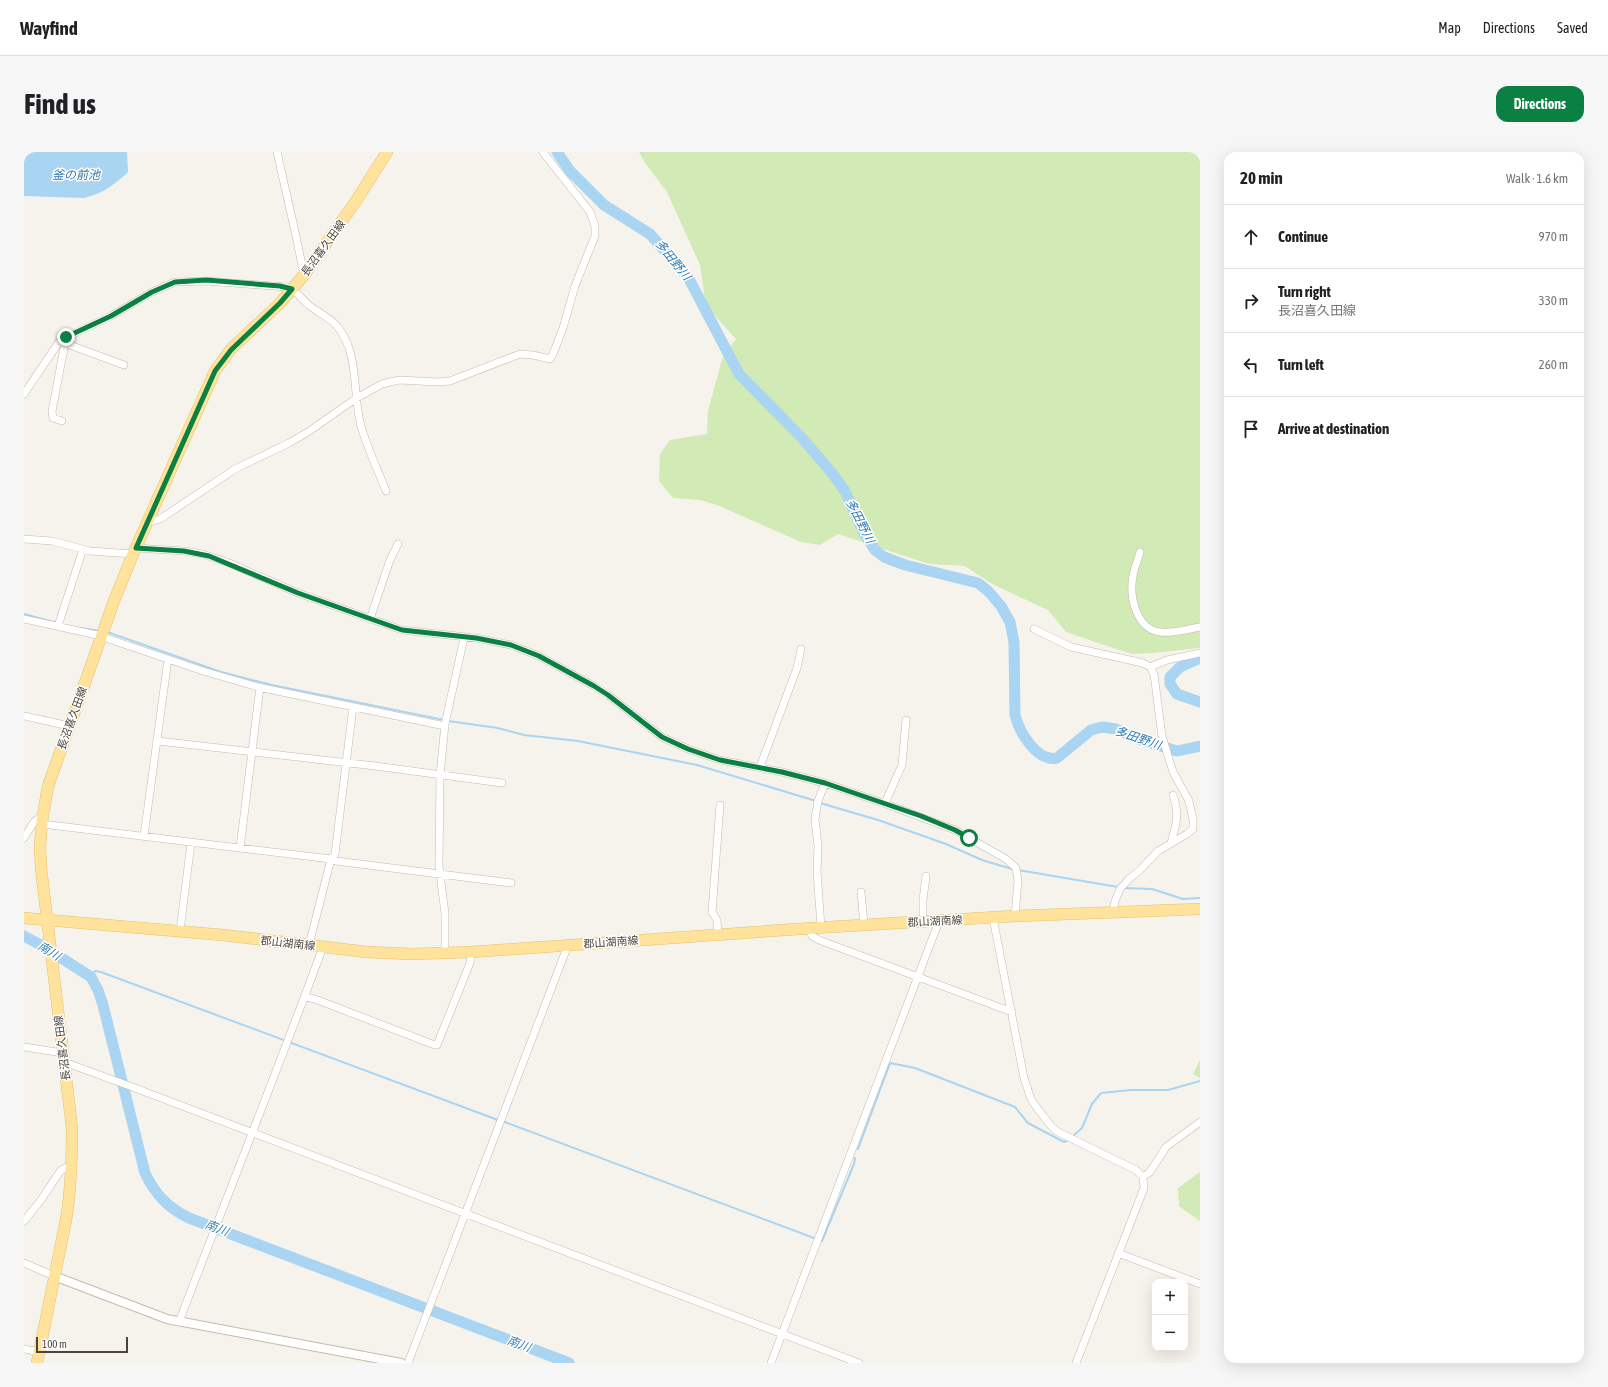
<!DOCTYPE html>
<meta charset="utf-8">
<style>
body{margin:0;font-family:"Asap Condensed","Noto Sans JP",sans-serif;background:#f6f6f6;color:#202124}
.controls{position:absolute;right:12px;bottom:12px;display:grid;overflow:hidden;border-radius:8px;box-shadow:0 4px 16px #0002}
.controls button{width:36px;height:36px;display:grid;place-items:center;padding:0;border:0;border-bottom:1px solid #e0e0e0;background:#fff;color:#202124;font:20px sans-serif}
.scale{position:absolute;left:12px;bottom:10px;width:92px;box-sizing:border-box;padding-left:4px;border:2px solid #4b4439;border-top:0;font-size:11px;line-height:14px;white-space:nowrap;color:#4b4439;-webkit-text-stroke:3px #fff;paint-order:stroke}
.stop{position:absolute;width:12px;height:12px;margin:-9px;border:3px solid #0b8043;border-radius:50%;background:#fff}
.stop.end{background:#0b8043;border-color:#fff;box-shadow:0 1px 4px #0008}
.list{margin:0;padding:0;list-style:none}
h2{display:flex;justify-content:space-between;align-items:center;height:52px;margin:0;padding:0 16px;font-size:17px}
h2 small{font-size:13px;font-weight:400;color:#757577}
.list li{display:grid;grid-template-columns:26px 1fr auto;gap:12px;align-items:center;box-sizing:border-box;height:64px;padding:0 16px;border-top:1px solid #e0e0e0}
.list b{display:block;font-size:15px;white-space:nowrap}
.list p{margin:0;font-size:13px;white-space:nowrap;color:#757577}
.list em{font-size:13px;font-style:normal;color:#757577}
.icon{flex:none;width:22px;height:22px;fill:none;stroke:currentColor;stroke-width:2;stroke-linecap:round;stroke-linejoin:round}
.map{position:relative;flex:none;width:1176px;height:1211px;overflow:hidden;border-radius:12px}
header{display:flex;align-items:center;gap:24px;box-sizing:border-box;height:56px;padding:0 20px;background:#fff;border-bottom:1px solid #e0e0e0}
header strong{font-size:19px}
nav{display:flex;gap:22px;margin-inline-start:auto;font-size:14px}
.intro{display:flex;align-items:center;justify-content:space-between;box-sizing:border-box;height:96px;padding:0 24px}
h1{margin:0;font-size:28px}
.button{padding:10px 18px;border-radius:12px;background:#0b8043;color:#fff;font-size:14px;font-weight:700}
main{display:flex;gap:24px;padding:0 24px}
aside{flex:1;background:#fff;border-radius:12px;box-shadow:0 4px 16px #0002}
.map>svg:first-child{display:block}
.green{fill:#d2eab5}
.water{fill:#a9d4f2}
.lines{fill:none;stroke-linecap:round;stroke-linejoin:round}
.stream{stroke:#a9d4f2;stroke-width:2}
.river{stroke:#a9d4f2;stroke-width:11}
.minor-casing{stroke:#c2bbae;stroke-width:8}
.tertiary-casing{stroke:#c2bbae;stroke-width:10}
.primary-casing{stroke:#e6c16a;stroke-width:12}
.minor{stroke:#fff;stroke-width:7}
.tertiary{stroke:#fff;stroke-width:8}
.primary{stroke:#ffe39c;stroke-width:11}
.route{stroke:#0b8043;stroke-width:5}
.labels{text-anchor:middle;stroke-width:3;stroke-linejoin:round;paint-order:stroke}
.street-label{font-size:11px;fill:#4b4439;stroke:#fff}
.water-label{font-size:12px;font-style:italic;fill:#2e7ab2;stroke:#fff}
</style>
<header>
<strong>Wayfind</strong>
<nav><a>Map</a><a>Directions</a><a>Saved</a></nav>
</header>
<div class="intro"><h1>Find us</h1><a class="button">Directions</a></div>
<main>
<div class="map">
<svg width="1176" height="1211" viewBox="0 0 1176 1211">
<rect width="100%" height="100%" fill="#f6f3ec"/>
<path class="green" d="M615 0H1176V496L1129 501 1108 502 1080 493 1042 480 1024 458 968 432 941 414 905 412 814 382 796 393 777 390 693 353 676 348 649 346 635 329 636 302 646 288 683 282 684 259 699 204 712 187 682 154 676 113 643 40 621 11Z
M1176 908V926L1169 922Z
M1176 1020V1069L1155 1054 1154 1036Z"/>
<path class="water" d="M0 0H103L104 20C90 33 80 41 60 46L0 44Z"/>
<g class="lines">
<path class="stream" d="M0 462 33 471
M57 476 76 479
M83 480 197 520 248 533 420 568
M424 569 474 576 500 583 554 589 673 613 792 649
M796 651 854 668 922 692 958 708 988 717
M994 718 1094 735
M1099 736 1128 737 1159 747 1176 746
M67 825 71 819 77 820 474 968
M478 969 798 1089 830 1012 831 1006
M1048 985 1058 976 1068 952 1077 941 1107 938H1144L1176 929
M834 997 866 911 891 916 991 955 1004 971 1040 990 1045 988"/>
<path class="river" d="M533 0 546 19 580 53 626 82 664 125 715 222 778 286 808 321 821 339 840 381 851 398 860 405 881 413 954 431 964 439 977 454 986 470 990 490 991 563C995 580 1013 610 1033 606L1067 578 1078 575 1092 577 1117 588 1153 599 1176 594
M1176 506 1156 515 1146 525V532L1153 542 1176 550
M0 784 17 793 67 825 74 838 79 853 121 1021C131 1042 144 1056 165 1066L545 1211"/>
<g class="minor-casing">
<path id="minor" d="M253 0 272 84 280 123
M38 189 43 192 100 213
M0 242 35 190 49 182 87 164 128 140 151 130 182 129 263 135C273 138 278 148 286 154 295 161 306 166 313 174 336 202 328 241 337 274 343 296 354 318 362 339
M38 269 29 266 28 259 41 191
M123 371 136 367 211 317 265 291 284 280 331 247 358 232 375 228 414 230 426 229 496 202 509 203 526 207 529 202 539 176 551 134 571 84V74L566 60 519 0
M0 387 28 389 66 399 109 402
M112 396 160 399 179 402 205 411 274 441 378 478 452 486 487 493 515 504 570 534 584 543 638 585 664 597 696 608 758 620 801 631 862 652 931 678 982 707 992 716 994 728 991 764
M1116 400C1114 408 1110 416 1109 424 1105 444 1112 477 1136 480 1148 482 1164 477 1176 475
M0 467 73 483 179 519 234 535 421 574
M346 467 366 408 374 392
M34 474 59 397
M1010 477 1047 495 1119 511 1126 515 1130 522 1138 584 1149 620 1165 649 1169 667V677L1163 682 1134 699 1116 718 1105 727 1096 737 1091 749 1089 760
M1126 515 1143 508 1176 501
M0 564 45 574
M134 589 351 614 478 631
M736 615 773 516 777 497
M861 651 878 613 882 568
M18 672 307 707 312 709 487 731
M120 684 144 507
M0 686 10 670 19 663
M1147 691C1152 672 1156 663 1149 643
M216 696 236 535
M837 740 840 773
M969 766 1000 926 1007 947 1013 956 1027 974 1034 980 1112 1018 1119 1025 1120 1036 1052 1211
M899 770V748L902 724
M797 775 793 719 794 694 791 667 794 649 801 631
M784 776 788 784 795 788 988 860
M156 779 167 691
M694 783 693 768 688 760 696 653
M285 793 307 707 311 702 329 555
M421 801V761L415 714 416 623 421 572 440 486
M281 845 291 847 408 892 413 893 446 811 447 800
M0 895 39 901
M40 910 103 933 835 1211
M1119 1025 1126 1020 1142 995 1176 970
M0 1069 17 1048 37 1018 48 1013
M1094 1101 1176 1132
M0 1111 30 1124
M155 1170C203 1044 253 920 299 795
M0 1197 15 1200
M384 1211 544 793
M747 1211 915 769"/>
</g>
<g class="tertiary-casing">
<path id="tertiary" d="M30 1124 143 1167 377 1211"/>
</g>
<g class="primary-casing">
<path id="primary" d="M0 766 199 783 343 800 388 802 447 800 789 776 991 764 1176 757
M13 1211 42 1068C47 1038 48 1008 48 976L17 716 16 695 18 669 24 634 33 609 90 449 109 402 191 219 207 197 256 151 280 123 332 49 363 0"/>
</g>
<use href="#minor" class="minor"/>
<use href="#tertiary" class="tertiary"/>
<use href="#primary" class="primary"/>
</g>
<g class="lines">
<path class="route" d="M42 185 87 164 128 140 151 130 182 128 256 134 268 137 256 151 207 198 191 219 112 396 160 399 185 404 274 441 378 478 452 486 487 493 515 504 570 534 584 543 638 585 664 597 696 608 758 620 801 631 897 664 931 678 945 686"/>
</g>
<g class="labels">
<g class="street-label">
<text transform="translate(299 96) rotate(-54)" y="4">長沼喜久田線</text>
<text transform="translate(48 566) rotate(-70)" y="4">長沼喜久田線</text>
<text transform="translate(911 769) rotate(-3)" y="4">郡山湖南線</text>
<text transform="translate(587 790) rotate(-4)" y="4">郡山湖南線</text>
<text transform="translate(264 791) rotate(6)" y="4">郡山湖南線</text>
<text transform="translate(38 896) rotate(-97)" y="4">長沼喜久田線</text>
</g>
<g class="water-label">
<text x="52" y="27">釜の前池</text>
<text transform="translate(649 108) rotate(51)" y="4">多田野川</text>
<text transform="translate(836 369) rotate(63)" y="4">多田野川</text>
<text transform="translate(1114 586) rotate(19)" y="4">多田野川</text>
<text transform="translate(25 799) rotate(31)" y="4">南川</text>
<text transform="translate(193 1076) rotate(21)" y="4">南川</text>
<text transform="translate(495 1192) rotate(21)" y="4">南川</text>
</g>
</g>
</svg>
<div class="controls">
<button>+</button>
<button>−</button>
</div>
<div class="scale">100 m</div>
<div class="stop" style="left:945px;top:686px"></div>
<div class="stop end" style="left:42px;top:185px"></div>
</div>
<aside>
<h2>20 min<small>Walk · 1.6 km</small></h2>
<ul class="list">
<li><svg class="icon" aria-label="ahead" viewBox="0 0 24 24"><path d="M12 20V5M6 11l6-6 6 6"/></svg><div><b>Continue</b></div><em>970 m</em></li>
<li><svg class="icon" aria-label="right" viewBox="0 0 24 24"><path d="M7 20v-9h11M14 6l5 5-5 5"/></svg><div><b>Turn right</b><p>長沼喜久田線</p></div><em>330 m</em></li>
<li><svg class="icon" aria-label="left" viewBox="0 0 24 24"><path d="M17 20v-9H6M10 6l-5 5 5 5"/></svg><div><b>Turn left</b></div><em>260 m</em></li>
<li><svg class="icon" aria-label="arrive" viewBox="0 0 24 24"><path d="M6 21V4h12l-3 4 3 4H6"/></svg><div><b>Arrive at destination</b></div></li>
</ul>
</aside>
</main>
